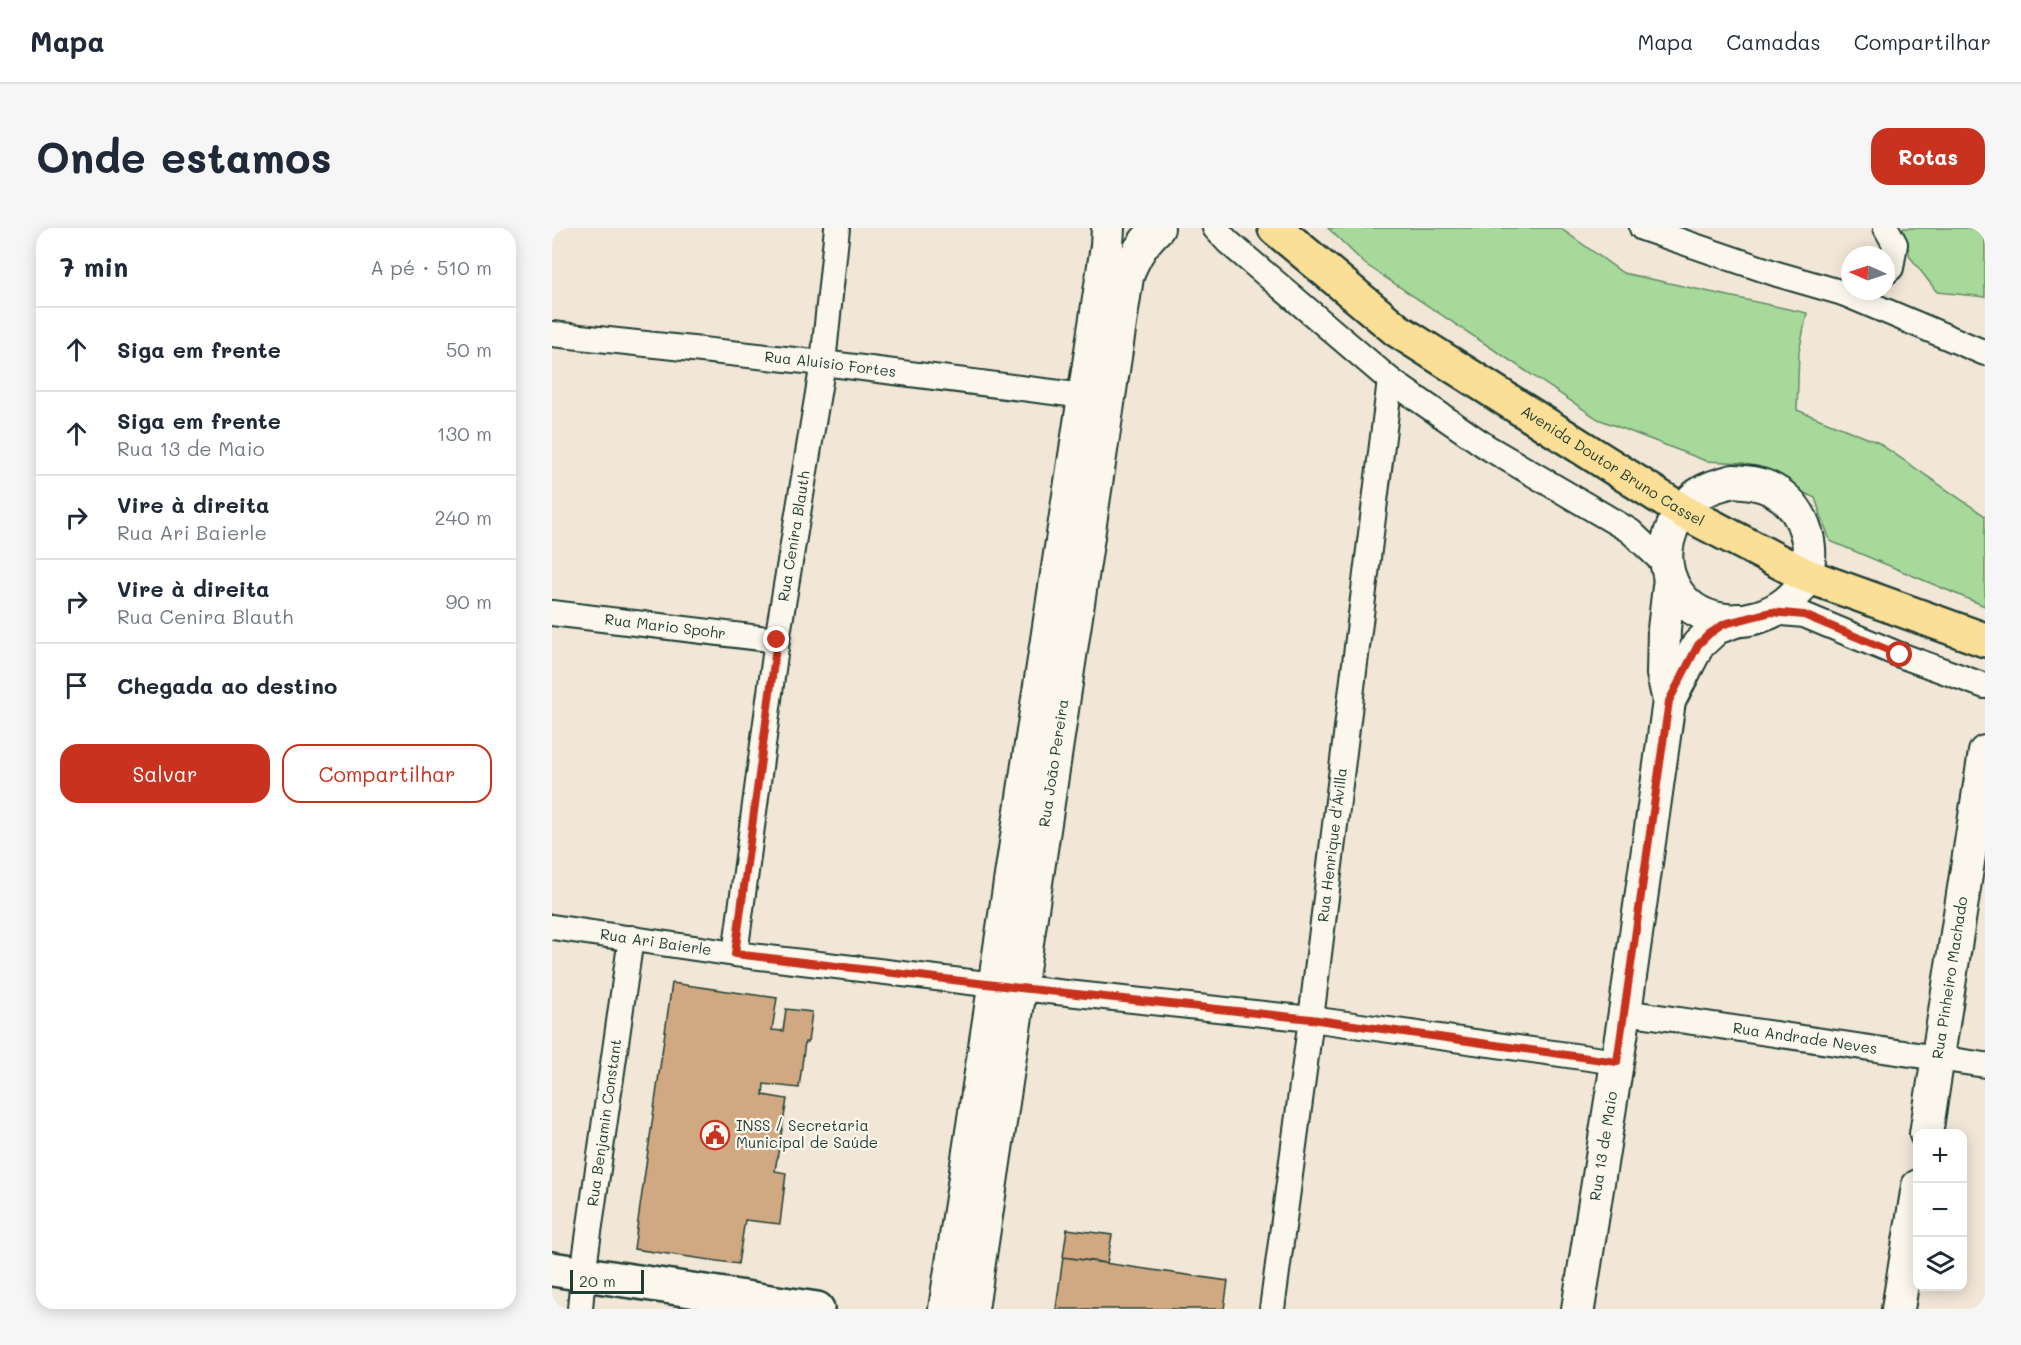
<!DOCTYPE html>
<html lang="pt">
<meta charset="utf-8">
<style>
body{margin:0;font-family:Mali,sans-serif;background:#f6f6f7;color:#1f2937}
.controls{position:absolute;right:18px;bottom:18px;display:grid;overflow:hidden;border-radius:12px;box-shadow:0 3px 15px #0003}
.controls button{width:54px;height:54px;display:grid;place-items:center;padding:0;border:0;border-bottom:2px solid #e0e1e3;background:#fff;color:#1f2937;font:30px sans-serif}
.compass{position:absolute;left:1289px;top:18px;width:54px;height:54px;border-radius:50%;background:#fff;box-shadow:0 3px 15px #0003;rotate:273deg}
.scale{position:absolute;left:18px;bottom:15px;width:74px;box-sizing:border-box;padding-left:6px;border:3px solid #1f3d34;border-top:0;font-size:16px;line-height:21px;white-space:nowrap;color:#1f3d34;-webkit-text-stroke:4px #fbf7ec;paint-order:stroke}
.stop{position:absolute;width:18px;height:18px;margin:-14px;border:4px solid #c8321e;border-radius:50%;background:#fff}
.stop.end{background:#c8321e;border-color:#fff;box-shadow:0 2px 6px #0008}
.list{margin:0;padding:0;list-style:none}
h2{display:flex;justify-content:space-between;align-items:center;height:78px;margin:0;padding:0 24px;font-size:26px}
h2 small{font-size:20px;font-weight:400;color:#747a83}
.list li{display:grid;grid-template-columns:39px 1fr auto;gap:18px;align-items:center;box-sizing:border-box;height:84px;padding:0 24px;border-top:2px solid #e0e1e3}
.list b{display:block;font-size:22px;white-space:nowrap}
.list p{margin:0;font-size:20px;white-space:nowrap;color:#747a83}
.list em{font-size:20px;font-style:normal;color:#747a83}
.actions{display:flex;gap:12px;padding:18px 24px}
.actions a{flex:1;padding:14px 0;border:2px solid #c8321e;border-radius:18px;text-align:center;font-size:21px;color:#c8321e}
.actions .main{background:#c8321e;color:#fff}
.icon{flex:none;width:33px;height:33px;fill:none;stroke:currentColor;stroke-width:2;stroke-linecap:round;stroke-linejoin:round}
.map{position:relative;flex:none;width:1433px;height:1081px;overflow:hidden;border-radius:18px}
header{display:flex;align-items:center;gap:36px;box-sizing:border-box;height:84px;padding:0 30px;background:#fff;border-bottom:2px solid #e0e1e3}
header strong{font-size:28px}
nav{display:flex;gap:33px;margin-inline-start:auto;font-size:21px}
.intro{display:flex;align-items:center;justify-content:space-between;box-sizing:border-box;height:144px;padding:0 36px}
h1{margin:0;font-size:42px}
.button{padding:15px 27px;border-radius:18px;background:#c8321e;color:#fff;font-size:21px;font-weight:700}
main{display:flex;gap:36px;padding:0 36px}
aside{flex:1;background:#fff;border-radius:18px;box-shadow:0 3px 15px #0003}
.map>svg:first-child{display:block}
.green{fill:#a6d99a;stroke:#628b67;stroke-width:1.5}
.building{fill:#d0a982;stroke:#1f3d34;stroke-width:1.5}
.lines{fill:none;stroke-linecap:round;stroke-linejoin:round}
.minor-casing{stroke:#1f3d34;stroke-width:28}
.tertiary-casing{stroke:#1f3d34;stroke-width:36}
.secondary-casing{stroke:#1f3d34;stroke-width:38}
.primary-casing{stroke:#1f3d34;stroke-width:38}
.minor{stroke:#fbf7ec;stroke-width:24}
.tertiary{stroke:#fbf7ec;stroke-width:32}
.secondary{stroke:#fbf7ec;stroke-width:33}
.primary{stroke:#fbdf96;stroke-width:33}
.route{stroke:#c8321e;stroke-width:8}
.labels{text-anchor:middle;stroke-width:4.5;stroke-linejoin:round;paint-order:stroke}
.street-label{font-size:15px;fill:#1f3d34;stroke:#fbf7ec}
.poi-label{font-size:15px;fill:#1f3d34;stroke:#fbf7ec;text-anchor:start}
</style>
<header>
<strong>Mapa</strong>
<nav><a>Mapa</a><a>Camadas</a><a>Compartilhar</a></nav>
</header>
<div class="intro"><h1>Onde estamos</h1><a class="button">Rotas</a></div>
<main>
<aside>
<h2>7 min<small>A pé · 510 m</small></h2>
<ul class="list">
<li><svg class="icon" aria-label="ahead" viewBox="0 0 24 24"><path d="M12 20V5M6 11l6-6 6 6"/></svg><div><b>Siga em frente</b></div><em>50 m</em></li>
<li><svg class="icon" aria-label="ahead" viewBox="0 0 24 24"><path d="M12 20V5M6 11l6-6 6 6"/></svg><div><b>Siga em frente</b><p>Rua 13 de Maio</p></div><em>130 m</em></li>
<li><svg class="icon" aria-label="right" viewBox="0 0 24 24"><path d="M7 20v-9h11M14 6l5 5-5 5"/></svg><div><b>Vire à direita</b><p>Rua Ari Baierle</p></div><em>240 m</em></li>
<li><svg class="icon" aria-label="right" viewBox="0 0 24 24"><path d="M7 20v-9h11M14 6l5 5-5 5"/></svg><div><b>Vire à direita</b><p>Rua Cenira Blauth</p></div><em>90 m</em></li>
<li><svg class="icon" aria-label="arrive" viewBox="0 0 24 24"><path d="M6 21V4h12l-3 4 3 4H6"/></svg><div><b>Chegada ao destino</b></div></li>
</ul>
<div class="actions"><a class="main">Salvar</a><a>Compartilhar</a></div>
</aside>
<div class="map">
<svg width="1433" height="1081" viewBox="0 0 1433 1081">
<rect width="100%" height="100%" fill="#f2e7d7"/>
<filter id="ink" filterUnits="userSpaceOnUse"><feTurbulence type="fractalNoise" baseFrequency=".0167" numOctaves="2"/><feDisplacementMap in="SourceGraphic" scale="12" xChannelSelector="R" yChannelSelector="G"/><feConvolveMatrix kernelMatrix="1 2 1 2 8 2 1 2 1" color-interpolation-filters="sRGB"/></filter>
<g filter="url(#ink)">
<path class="green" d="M776 0H1008L1071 45 1255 85 1247 124 1245 182 1325 214 1433 288V378L1278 313 1263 270 1191 235 1154 233 1046 191 813 36Z
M1351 0H1433V69L1385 64 1358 29Z"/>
<path class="building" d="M120 755 225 770 220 802 231 803 234 781 260 784 256 814H253L247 860 212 856 211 867 235 871 223 943 234 945 228 996 193 992 186 1036 82 1021Z
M515 1001 560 1007 555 1035 511 1029Z
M511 1029 676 1053 672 1081H504Z"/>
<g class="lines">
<g class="minor-casing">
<g id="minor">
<path d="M663 0 676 14 838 152 935 219 1078 303 1115 338"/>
<path d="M1090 0 1225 46 1291 65 1298 63"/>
<path d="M1334 44 1339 40 1343 16 1334 0"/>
<path d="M1291 65 1433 125"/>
<path id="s1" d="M0 106 271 135 548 170"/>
<path d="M1219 384 1252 387 1348 427 1433 458"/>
<path id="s2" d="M0 385 225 412"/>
<path id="s3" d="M0 699 183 726 468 760 759 791 1065 834"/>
<path id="s4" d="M183 726 225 412 271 135 285 0"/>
<path id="s5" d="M1073 784 1433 837"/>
<path id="s6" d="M28 1081 31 1046 79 710"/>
<path id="s7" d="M720 1081 759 791 838 152"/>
</g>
</g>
<g class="tertiary-casing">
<g id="tertiary">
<path d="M1181 253C1194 254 1208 255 1221 262 1254 280 1266 323 1250 357 1247 364 1240 369 1235 374 1203 400 1149 400 1125 364 1104 331 1116 293 1143 269 1154 260 1167 257 1181 253Z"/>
<path d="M1117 473 1111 446 1112 401 1118 350"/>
<path id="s8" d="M1374 906 1433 524"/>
<path d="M393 1081 555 18 556 0"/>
<path id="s9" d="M420 1081 575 49C581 29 591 14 606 0"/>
<path id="s10" d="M1026 1081 1073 784 1117 473 1146 417 1164 400 1186 392"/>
<path d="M1346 1081 1366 958"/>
</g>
</g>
<g class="secondary-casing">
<path id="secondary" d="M0 1041 265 1081"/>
</g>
<g class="primary-casing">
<g id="primary">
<path id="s11" d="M723 0 845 102 1130 283 1253 347 1433 412"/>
</g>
</g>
<use href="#minor" class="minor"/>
<use href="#tertiary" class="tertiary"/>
<use href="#secondary" class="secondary"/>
<use href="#primary" class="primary"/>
</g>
</g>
<g class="lines" filter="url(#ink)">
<path class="route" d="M225 412 183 726 468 760 759 791 1065 834 1117 473 1146 417 1157 406 1172 396 1219 384 1252 387 1348 427"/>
</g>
<defs>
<g id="civic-ring" transform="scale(1.5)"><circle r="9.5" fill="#fbf7ec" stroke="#c8321e" stroke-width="1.5"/><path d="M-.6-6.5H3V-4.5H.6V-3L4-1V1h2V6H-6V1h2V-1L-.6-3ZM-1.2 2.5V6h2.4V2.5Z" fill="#c8321e"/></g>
</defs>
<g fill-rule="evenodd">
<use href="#civic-ring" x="163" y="907"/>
</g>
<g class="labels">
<g class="street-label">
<text dy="5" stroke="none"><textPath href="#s1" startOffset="280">Rua Aluisio Fortes</textPath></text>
<text dy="5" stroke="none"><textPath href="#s11" startOffset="414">Avenida Doutor Bruno Cassel</textPath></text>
<text dy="5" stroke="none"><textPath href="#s4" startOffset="422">Rua Cenira Blauth</textPath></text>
<text dy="5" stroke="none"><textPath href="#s2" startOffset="114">Rua Mario Spohr</textPath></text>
<text dy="5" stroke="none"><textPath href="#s9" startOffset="552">Rua João Pereira</textPath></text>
<text dy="5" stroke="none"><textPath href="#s7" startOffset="468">Rua Henrique d'Ávilla</textPath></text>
<text dy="5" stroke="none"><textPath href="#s3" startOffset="105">Rua Ari Baierle</textPath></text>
<text dy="5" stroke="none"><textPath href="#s8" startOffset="158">Rua Pinheiro Machado</textPath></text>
<text dy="5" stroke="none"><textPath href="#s5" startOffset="182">Rua Andrade Neves</textPath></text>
<text dy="5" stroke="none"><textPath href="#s6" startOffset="188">Rua Benjamin Constant</textPath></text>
<text dy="5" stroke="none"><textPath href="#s10" startOffset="165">Rua 13 de Maio</textPath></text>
</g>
<g class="poi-label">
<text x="184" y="903">INSS / Secretaria<tspan x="184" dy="17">Municipal de Saúde</tspan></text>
</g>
</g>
</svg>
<div class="controls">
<button>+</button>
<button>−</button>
<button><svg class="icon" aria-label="layers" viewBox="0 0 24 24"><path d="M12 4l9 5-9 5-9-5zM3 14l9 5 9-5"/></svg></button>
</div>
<svg class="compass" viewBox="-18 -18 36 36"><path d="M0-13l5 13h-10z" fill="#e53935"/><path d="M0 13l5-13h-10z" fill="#747a83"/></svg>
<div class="scale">20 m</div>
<div class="stop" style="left:1348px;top:427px"></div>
<div class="stop end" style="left:225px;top:412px"></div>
</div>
</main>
